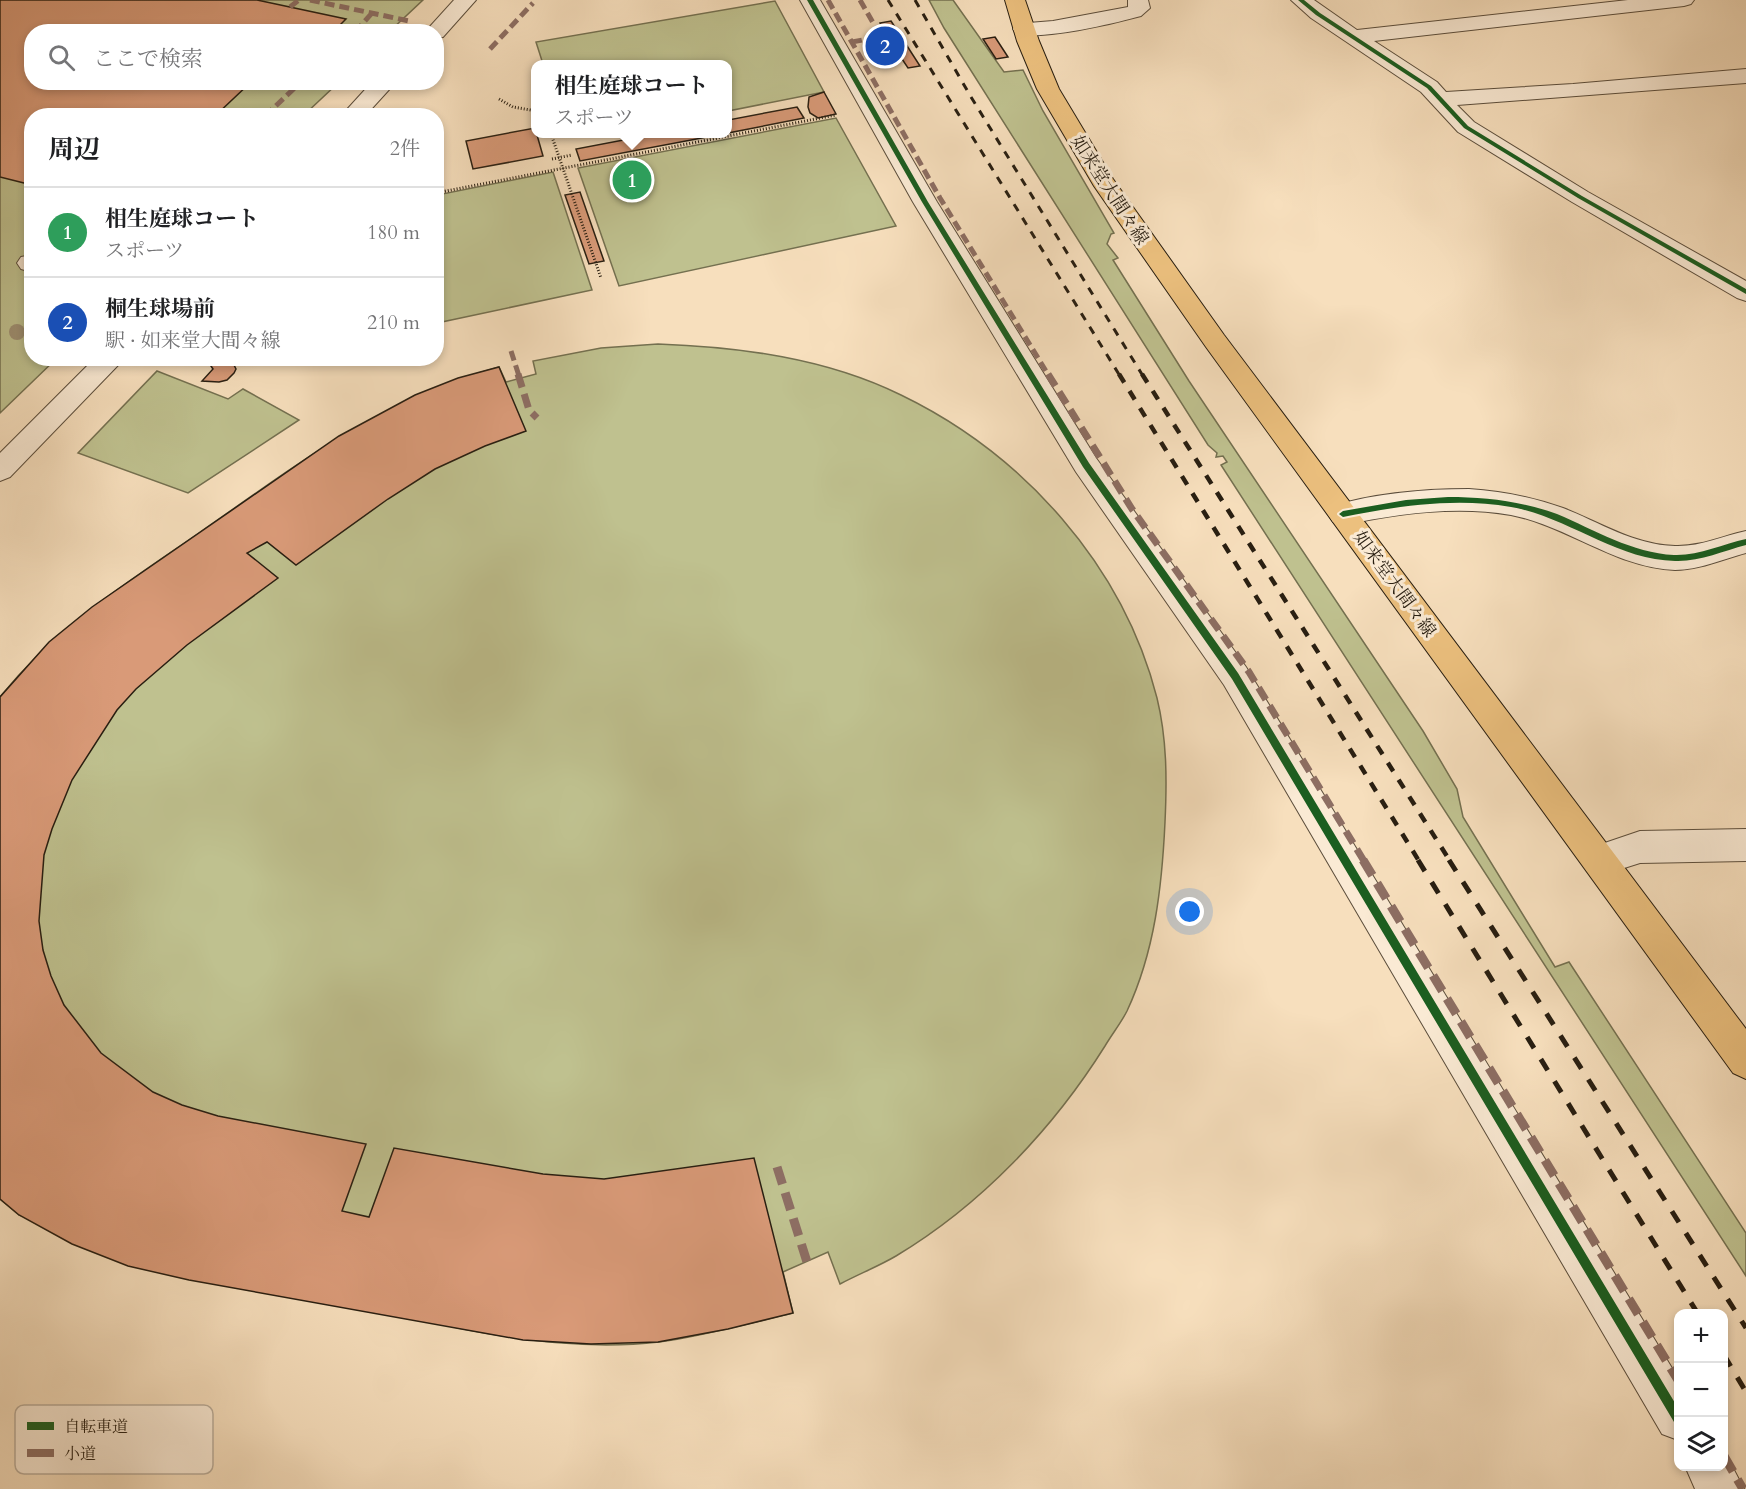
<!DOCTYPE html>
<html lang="ja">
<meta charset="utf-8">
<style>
body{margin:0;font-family:Cardo,"Noto Serif JP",serif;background:#f6f6f6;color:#202124}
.controls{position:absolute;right:18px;bottom:18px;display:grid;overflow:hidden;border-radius:12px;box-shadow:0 3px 9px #0003}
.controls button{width:54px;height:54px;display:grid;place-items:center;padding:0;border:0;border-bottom:2px solid #e0e0e0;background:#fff;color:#202124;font:30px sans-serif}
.you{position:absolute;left:1190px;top:912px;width:21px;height:21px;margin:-15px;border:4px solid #fff;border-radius:50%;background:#1a73e8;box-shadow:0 0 0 9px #1a73e833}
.badge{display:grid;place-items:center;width:39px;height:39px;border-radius:50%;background:#b45309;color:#fff;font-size:20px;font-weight:700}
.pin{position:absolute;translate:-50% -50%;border:3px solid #fff;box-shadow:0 2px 6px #0006}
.popup{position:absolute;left:531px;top:60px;width:201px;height:78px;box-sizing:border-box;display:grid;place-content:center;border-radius:12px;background:#fff;filter:drop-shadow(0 2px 4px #0005);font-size:20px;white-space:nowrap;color:#757577}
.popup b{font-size:22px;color:#202124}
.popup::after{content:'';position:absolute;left:50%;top:100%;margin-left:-12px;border:12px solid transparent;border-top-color:#fff}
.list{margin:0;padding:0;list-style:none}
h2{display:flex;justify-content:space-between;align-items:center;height:78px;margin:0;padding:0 24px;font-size:26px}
h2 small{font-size:20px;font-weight:400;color:#757577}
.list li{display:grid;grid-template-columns:39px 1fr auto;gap:18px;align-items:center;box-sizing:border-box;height:90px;padding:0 24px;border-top:2px solid #e0e0e0}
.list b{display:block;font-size:22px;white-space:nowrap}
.list p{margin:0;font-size:20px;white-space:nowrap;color:#757577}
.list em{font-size:20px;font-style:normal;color:#757577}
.icon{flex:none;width:33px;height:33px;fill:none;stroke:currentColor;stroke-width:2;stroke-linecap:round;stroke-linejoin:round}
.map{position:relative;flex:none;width:1746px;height:1489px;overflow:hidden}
.search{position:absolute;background:#fff;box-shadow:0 3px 9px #0003;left:24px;top:24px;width:420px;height:66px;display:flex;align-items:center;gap:15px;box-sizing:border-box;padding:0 21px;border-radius:24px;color:#757577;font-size:22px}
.panel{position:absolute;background:#fff;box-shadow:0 3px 9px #0003;left:24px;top:108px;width:420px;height:258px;border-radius:24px}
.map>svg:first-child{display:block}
.green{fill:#bfc18f;stroke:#747050;stroke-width:1.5}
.building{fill:#d99a78;stroke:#281e11;stroke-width:1.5}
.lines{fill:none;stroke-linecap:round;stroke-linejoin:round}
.minor-casing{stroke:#5c4e3c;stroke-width:2}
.major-casing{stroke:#281e11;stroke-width:2}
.path{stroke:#281e11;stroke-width:3;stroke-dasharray:1 2;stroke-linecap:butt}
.minor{fill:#faead4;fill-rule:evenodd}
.major{fill:#ecc07e;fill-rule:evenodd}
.rail-far2{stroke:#281e11;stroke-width:3;stroke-dasharray:8 8;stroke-linecap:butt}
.rail-far1{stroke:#281e11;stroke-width:4.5;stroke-dasharray:10 10;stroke-linecap:butt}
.rail{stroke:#281e11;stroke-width:5;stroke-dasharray:13 13;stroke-linecap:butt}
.path-bridge{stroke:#281e11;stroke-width:3;stroke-dasharray:1 2;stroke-linecap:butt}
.quiet-far2{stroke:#8d6e63;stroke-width:5;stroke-dasharray:10 5;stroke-linecap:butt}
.quiet-far1{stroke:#8d6e63;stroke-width:7;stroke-dasharray:14 7;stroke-linecap:butt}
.quiet{stroke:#8d6e63;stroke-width:9;stroke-dasharray:18 9;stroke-linecap:butt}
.cycleway-casing{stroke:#faead4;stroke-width:4}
.cycleway{fill:#1b5e20;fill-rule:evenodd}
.tree{fill:#9e9073}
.labels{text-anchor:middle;stroke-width:6;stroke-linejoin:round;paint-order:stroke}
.street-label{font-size:18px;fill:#281e11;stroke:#faead4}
.key{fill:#faead4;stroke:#bbad9a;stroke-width:1.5}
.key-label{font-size:16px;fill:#281e11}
</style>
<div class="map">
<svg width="1746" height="1489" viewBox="0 0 1746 1489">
<rect width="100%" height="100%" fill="#f7dfbd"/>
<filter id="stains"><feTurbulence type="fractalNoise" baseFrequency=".00333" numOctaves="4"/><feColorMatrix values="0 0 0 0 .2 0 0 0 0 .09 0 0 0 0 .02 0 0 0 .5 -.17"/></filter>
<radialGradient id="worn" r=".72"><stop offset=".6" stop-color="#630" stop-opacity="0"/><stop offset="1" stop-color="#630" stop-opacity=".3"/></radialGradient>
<path class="green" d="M0 0H423L390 31 32 32V82L338 83 304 115 32 116V358L56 359 0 413Z
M929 0H953L1004 72 1023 70 1043 111 1114 233 1111 234 1107 244 1118 258 1113 260 1189 381 1423 731 1457 789 1463 817 1555 967 1569 962 1746 1233V1276L1221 465 1227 462 1223 456 1216 457 1217 453 1208 445 944 28Z
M775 1 824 92 728 111V64H543L536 42Z
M836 118 896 226 619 286 578 168Z
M553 172 592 290 437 323V195Z
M658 344C740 347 826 358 901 395 1023 454 1123 565 1157 698 1167 739 1167 780 1165 822 1162 886 1155 951 1127 1011 1121 1023 1112 1034 1105 1046 1053 1129 981 1205 896 1256 879 1266 859 1274 840 1284L828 1252 783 1272 793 1313C749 1323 704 1336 659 1342 592 1350 524 1341 458 1328L19 1215 0 1199V697C57 626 125 584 199 533 298 464 380 400 499 367L506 382 536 374 533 361 601 348Z
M157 371 228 399 243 389 299 420 188 493 78 453Z"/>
<path class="building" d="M0 0H257L346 19 333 32H32V82H251L215 116H32V185L0 177Z
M891 21 920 66 908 68 888 38 880 23Z
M995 37 1008 57 996 59 983 39Z
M888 38 897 52 888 54 879 40Z
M824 92 836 114 818 118 810 113 808 107 809 97Z
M797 107 804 118 728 133V120Z
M535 128 543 156 473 169 466 141Z
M655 134H723L580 161 576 149Z
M580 192 604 261 589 264 565 195Z
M210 358H234L232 361 236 369 234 373 227 380 219 382 202 381 213 369 209 363Z
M499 367 526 431 485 446 435 469 388 499 296 565 267 542 247 553 278 578 187 645 136 689 117 710 72 780 52 829 44 855 39 921 43 950 51 976 64 1005 101 1053 153 1092 182 1105 218 1116 366 1144 342 1211 369 1217 394 1148 543 1174 604 1179 754 1158 793 1313 728 1329 658 1342 591 1344 523 1340 189 1280 128 1266 72 1244 19 1215 0 1199V697L49 642 92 607 339 436 415 395 458 378Z"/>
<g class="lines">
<g class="minor-casing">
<path id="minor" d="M454 0H476L443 37 436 38V32H425Z
M800 0H820L937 202 1096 458 1246 667 1678 1378V1440L1662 1434 1224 685 1076 472 913 202Z
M1128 0H1148L1150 8 1141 16C1112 24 1044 40 1016 34L1013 29 1016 24 1053 21 1128 7Z
M1291 0H1314L1357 30 1628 0H1694L1691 4 1684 6 1374 41 1437 82 1446 92 1573 84 1746 69V83L1457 105 1474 122 1588 192 1746 281V301L1737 298 1572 202 1458 132 1421 92 1311 18Z
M372 82H396L365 116H341Z
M32 255V272L21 269 17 263 21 257Z
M95 358H125L10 477 0 481V453Z
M1469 489C1501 491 1532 497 1563 508 1599 522 1634 545 1675 546 1699 547 1723 536 1746 531V553C1723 559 1699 570 1675 570 1616 568 1568 526 1511 515 1455 505 1398 514 1343 525L1333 522 1328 514 1333 506C1376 493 1424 489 1469 489Z
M1746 829V861L1640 863 1599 876 1587 871 1582 860 1587 849 1640 831Z
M1724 1451 1744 1489H1695L1685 1466H1724Z"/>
</g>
<g class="major-casing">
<path id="major" d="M1005 0H1025L1039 41 1059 89 1113 179 1224 335 1746 1029V1079L1733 1073 1206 347 1094 186 1037 89 1017 41Z"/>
</g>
<path class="path" d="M878 37 887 36
M499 99 513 107 536 111
M551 134 601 278
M436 193 836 115"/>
<use href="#minor" class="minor"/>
<use href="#major" class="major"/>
<path class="rail-far2" d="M888 0 1120 376
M915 0 971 97 1143 376"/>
<path class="rail-far1" d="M1119 374 1419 861
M1142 374 1450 861"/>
<path class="rail" d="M1418 860 1698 1314
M1449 860 1746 1328
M1724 1355 1746 1392"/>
<path class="path-bridge" d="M552 159 572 155"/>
<path class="quiet-far2" d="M310 0 409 21
M828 0 940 198 1049 376
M860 0 879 33 884 32
M290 7 299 0
M355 32 372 13
M852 42 878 37
M490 49 533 3
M265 116 301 82
M511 351 519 376"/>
<path class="quiet-far1" d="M518 374 529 410 537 418
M1048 374 1132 509 1249 672 1364 861"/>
<path class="quiet" d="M1363 860 1678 1380
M777 1167 807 1262
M1724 1456 1743 1489"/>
<g class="cycleway-casing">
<path id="cycleway" d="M807 0H813L928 202 1089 463 1238 673 1678 1408V1424L1674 1422 1232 679 1083 467 922 202Z
M1298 0H1304L1320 13 1431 86 1468 126 1582 196 1746 289V294L1578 198 1464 128 1427 88 1316 15Z
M1448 497C1485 497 1521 501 1557 514 1595 530 1632 553 1674 555 1698 556 1723 544 1746 539V545C1723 551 1699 562 1675 561 1616 560 1568 517 1511 507 1455 497 1398 506 1343 517L1339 514 1343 511 1406 500Z"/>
</g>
<use href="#cycleway" class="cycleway"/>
</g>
<circle class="tree" cx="17" cy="332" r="8"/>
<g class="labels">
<g class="street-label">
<text transform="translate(1110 190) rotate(57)" y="6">如来堂大間々線</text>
<text transform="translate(1395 584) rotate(54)" y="6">如来堂大間々線</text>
</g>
</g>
<rect x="15" y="1405" width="198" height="69" rx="9" class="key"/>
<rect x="27" y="1422" width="27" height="8" fill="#1b5e20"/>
<rect x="27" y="1449" width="27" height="8" fill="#8d6e63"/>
<g class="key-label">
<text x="64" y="1432">自転車道</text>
<text x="64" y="1459">小道</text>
</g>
<rect width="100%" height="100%" filter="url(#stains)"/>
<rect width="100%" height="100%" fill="url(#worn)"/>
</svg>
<div class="controls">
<button>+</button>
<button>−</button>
<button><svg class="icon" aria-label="layers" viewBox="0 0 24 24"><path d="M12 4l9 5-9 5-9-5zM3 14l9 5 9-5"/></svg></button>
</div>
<div class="you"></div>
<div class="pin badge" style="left:632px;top:180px;background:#2e9e5b">1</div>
<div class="popup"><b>相生庭球コート</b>スポーツ</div>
<div class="pin badge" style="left:885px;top:46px;background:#1a4fb4">2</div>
<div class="search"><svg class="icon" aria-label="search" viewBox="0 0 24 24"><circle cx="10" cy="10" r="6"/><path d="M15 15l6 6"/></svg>ここで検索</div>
<section class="panel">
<h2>周辺<small>2件</small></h2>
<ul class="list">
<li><span class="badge" style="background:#2e9e5b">1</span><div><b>相生庭球コート</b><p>スポーツ</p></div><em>180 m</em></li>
<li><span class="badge" style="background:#1a4fb4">2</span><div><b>桐生球場前</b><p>駅 · 如来堂大間々線</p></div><em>210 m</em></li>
</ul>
</section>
</div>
